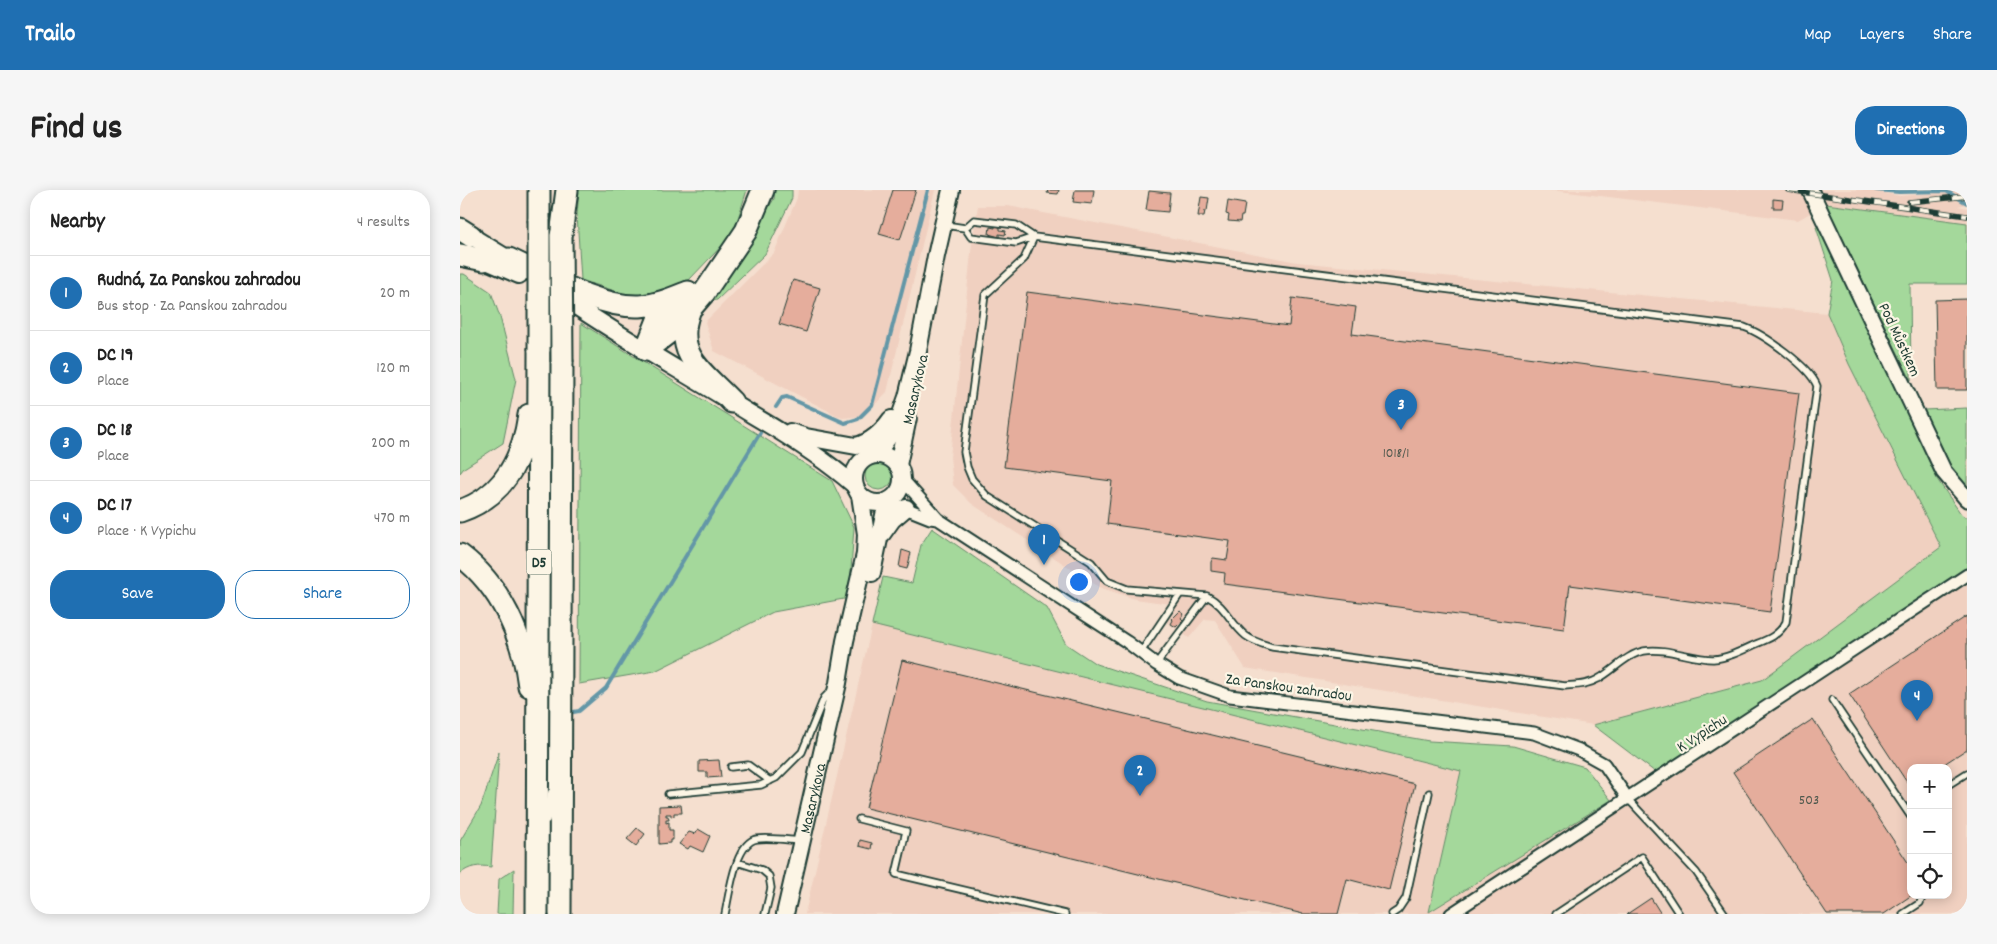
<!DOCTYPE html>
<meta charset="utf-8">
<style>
body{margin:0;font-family:Dekko,sans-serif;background:#f6f6f6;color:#222}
.controls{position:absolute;right:15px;bottom:15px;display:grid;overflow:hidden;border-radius:10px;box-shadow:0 2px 12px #0003}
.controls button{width:45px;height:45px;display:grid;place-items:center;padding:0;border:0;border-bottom:1px solid #e0e0e0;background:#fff;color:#222;font:25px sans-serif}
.you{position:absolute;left:618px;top:391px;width:18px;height:18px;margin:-12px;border:4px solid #fff;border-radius:50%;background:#1a73e8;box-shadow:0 0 0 8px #1a73e833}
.badge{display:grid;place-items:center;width:32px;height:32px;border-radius:50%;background:#1f6fb2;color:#fff;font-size:16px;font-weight:700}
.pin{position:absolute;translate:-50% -41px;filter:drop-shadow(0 1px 2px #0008)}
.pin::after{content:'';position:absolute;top:26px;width:18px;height:15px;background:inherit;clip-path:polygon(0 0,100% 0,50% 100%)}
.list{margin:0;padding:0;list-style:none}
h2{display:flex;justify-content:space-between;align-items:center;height:65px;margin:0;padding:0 20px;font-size:21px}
h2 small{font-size:16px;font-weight:400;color:#767676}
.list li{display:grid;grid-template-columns:32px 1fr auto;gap:15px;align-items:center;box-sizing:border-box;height:75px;padding:0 20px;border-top:1px solid #e0e0e0}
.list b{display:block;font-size:19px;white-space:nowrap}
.list p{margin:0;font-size:16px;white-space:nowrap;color:#767676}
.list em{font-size:16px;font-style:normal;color:#767676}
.actions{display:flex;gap:10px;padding:15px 20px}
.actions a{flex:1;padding:11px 0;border:1px solid #1f6fb2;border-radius:20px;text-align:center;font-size:18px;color:#1f6fb2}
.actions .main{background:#1f6fb2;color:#fff}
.icon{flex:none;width:28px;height:28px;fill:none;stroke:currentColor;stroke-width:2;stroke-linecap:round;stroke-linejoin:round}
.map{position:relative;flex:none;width:1507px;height:724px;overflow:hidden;border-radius:20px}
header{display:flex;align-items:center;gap:30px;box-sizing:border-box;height:70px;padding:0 25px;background:#1f6fb2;color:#fff}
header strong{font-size:24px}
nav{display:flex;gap:28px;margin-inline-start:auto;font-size:18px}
.intro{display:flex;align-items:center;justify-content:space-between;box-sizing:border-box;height:120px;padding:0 30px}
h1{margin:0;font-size:35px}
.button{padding:12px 22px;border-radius:20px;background:#1f6fb2;color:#fff;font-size:18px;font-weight:700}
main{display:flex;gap:30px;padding:0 30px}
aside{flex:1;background:#fff;border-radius:20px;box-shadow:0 2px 12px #0003}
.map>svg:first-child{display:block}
.built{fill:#f0d0c0;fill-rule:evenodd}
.green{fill:#a4d89b;stroke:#628a68}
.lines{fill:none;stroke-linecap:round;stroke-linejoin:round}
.stream{stroke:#6497a7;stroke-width:4}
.building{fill:#e5ad9c;stroke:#1f3d34}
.service-casing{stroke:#1f3d34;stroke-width:9}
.minor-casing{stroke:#1f3d34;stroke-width:15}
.tertiary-casing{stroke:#1f3d34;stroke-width:19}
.secondary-casing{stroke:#1f3d34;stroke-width:20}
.motorway-casing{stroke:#1f3d34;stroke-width:25}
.service{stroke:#fcf5e5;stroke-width:5.5}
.minor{stroke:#fcf5e5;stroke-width:11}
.tertiary{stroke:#fcf5e5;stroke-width:15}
.secondary{stroke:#fcf5e5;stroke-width:16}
.motorway{stroke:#fcf5e5;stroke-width:21}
.rail-casing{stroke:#1f3d34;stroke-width:5.5}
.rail{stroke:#fcf5e5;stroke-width:4;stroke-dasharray:11;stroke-linecap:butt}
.motorway-bridge-casing{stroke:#1f3d34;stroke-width:25;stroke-linecap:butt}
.motorway-bridge{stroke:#fcf5e5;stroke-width:21}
.labels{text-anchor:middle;stroke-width:4.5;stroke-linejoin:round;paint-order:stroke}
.number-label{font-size:14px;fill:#50594e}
.shield{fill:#fcf5e5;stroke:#617469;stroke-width:1}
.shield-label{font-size:15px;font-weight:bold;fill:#1f3d34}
.street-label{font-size:16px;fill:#1f3d34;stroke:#fcf5e5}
</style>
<header>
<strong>Trailo</strong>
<nav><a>Map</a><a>Layers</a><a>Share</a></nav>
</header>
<div class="intro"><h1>Find us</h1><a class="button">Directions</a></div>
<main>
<aside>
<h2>Nearby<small>4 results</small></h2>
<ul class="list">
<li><span class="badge">1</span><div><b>Rudná, Za Panskou zahradou</b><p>Bus stop · Za Panskou zahradou</p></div><em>20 m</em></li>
<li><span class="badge">2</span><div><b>DC 19</b><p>Place</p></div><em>120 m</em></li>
<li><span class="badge">3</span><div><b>DC 18</b><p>Place</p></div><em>200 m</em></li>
<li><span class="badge">4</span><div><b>DC 17</b><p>Place · K Vypichu</p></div><em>470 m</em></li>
</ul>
<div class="actions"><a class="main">Save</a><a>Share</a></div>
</aside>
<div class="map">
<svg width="1507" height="724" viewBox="0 0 1507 724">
<rect width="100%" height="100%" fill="#f5dfcf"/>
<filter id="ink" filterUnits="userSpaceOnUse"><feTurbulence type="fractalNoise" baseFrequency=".02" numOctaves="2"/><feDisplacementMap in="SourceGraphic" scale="10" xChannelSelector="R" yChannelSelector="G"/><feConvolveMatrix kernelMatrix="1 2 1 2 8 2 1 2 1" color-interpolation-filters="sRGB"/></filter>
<g filter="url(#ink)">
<path class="built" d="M338 0H475L427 202 404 226 382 228 254 161 245 132 314 63 337 8Z
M1091 0H1409L1440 6 1507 0V14L1498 16 1507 18V33L1366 14 1338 30Z
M518 16H548L837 72 1367 123 1389 174 1481 357 1302 490 1133 535 785 478 755 430 745 429 729 448 702 429 711 414 675 409 639 397 512 314 493 295 490 267 512 53Z
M1507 378V724H345L412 435 1001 581 969 722 1151 610ZM1451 578H1488V705H1451Z"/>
<path class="green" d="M119 0H287L273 44 229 90 180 109 121 90 117 25Z
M315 0H332V8L305 64 257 110 247 112 314 9Z
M1366 14 1507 33V94H1450L1451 190Z
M1361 36 1477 289 1501 324 1507 329V378L1195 582 1133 535 1302 490 1481 357 1389 174 1367 123 1373 90 1356 37Z
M0 84H4L31 102 40 127 56 189 43 253 4 278 0 283Z
M121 133 372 291 394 337 389 408 313 422 195 481 119 494Z
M1507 218V296L1491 276 1464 220Z
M405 286a14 14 0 1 1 28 0a14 14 0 1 1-28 0Z
M472 338 587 418 606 454 636 474 747 511 969 551 1053 556 1125 577 1151 610 969 722 1001 581 412 435 423 387 452 393 461 355Z
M39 562 31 677C19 675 9 676 0 684V651L21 616Z
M54 679 53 724H37L39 689Z"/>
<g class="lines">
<path class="stream" d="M1416 0 1439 2 1486 1 1507 13
M316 217 322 208 327 207 385 233 398 229 412 215 468 0
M108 523 119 521 146 498 300 243"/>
</g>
<path class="building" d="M433 0H456L440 50 419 44Z
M588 0H599L598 4 587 3Z
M615 0H634L632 14 613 12Z
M689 1 710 3 708 22 686 20Z
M741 7 749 8 747 21H745L744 26H738Z
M1313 9 1323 10 1322 18H1313Z
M768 11 785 14 783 26H781L780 32 768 31 769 25 766 24Z
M535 36 540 37V40L546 41 545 45 539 44V47L529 44 530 37 535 38Z
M333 90 360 98 346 142 319 134Z
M567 102 829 136 832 108 896 117 892 144 1339 203 1310 422 1110 395 1104 439 764 394 765 383 751 381V372L753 368 767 370 770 351 647 334 652 291 544 277Z
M1507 109V200H1477L1475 110Z
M442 360 451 363 447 379 439 377Z
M720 421 724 424 721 428 723 430 716 437 711 434 713 430 712 429Z
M1507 426V559L1478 578H1451L1450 597 1389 504Z
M442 470 955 594 929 700 887 689 878 724H843L406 618Z
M1353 529 1451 677 1452 705 1424 724H1367L1273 582Z
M259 570 261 587 247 588V582H239V571Z
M221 615 222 623H214V626L211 627V624H206V626H208L209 630H206V633L209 632V640H213V650H210V653L199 654V616Z
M177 638 185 644 176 656 167 649Z
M238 639 250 646 243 662 230 656 228 659 219 654 229 642 235 644Z
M400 650 412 653 411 659 399 656Z
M1191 708 1201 724H1167Z"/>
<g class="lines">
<g class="service-casing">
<path id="service" d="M485 35 505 38 511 47 556 53 574 47 1284 137C1304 144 1350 177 1357 196L1326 432C1319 445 1309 449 1296 454 1283 460 1268 468 1253 469 1231 469 1206 457 1184 461 1167 464 1153 481 1138 489 1128 495 1116 495 1105 496L812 457C803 454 794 452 786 446 770 433 766 416 747 406L667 399 647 391 631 372 527 306 512 289 507 277 504 262 525 105 564 69 574 47 556 35 514 30 505 38
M681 462 720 404
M696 474 747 406
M1372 510 1451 627
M271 577 288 575 310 591
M1488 595 1507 583
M208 604 301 595 316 588 342 562 364 508 372 500
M1168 609 1236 682 1265 724
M399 629 446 641 436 684 605 724
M87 630 91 602
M277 672 302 680 309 686 311 698 305 724
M265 724C269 706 275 652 297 649 310 647 327 650 340 651
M932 724 938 720 946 708 969 603
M1096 724 1182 667 1219 724
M1443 724 1460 713 1463 705"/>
</g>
<g class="minor-casing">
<path id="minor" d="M443 290 478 329 667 452 696 474 719 488 770 506 1074 543 1119 560 1144 574 1168 609
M440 316 470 328 478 329
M991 724 1507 385"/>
</g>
<g class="tertiary-casing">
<path id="tertiary" d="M1350 0 1484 282 1507 309"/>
</g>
<g class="secondary-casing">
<g id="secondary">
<path d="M11 46 58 75"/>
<path d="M24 70 59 85"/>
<path d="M94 101C157 146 226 183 291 224 327 245 363 268 394 295"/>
<path d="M330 242 346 247 396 256C412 252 422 242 431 229"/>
<circle cx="418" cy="289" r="24"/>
<path d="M416 265 437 235 447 207 458 161 476 66 491 0"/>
<path d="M438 275 448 228"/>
<path d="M422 344 432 330 446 318"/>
<path d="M412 383 424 325 429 314"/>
<path id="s1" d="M325 724 378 493 385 451 405 364 406 344 400 305"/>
</g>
</g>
<g class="motorway-casing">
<path id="motorway" d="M79 30V0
M0 39 11 46
M101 45 107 0
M0 65 24 70
M49 69C86 86 139 118 180 116 197 115 213 108 228 102
M229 122C213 166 245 183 272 212
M186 160 212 140 244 103 286 41 303 0
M186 160 198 130 222 107
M0 321C44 306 63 268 69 225
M0 365C41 396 63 446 69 496
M77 724 79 160
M100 724 102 172"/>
</g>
<use href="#service" class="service"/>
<use href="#minor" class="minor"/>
<use href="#tertiary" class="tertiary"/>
<use href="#secondary" class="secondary"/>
<use href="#motorway" class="motorway"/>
<g class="rail-casing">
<path id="rail" d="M1328 0 1507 26
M1449 12 1507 6"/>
</g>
<use href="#rail" class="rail"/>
<g class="motorway-bridge-casing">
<path id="motorway-bridge" d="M79 30V160
M101 45 102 172"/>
</g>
<use href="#motorway-bridge" class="motorway-bridge"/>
</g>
</g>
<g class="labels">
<g class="number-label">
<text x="936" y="267">1018/1</text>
<text x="1349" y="614">503</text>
</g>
<rect class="shield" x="66.5" y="359.5" width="25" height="25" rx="4"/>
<g class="shield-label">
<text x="79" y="377">D5</text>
</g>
<g class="street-label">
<text transform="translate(1441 149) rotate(65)" y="6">Pod Můstkem</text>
<text transform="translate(454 199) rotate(-77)" y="6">Masarykova</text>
<text transform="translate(829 496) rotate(8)" y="6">Za Panskou zahradou</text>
<text transform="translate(1241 542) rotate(-33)" y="6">K Vypichu</text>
<text dy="6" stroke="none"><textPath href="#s1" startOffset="119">Masarykova</textPath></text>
</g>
</g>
</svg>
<div class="controls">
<button>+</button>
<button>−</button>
<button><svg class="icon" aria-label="locate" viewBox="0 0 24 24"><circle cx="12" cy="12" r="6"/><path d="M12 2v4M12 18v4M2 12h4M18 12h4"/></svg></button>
</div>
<div class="you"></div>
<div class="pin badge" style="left:584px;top:375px">1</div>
<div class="pin badge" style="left:680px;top:606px">2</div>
<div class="pin badge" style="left:941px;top:240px">3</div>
<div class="pin badge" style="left:1457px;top:531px">4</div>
</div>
</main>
